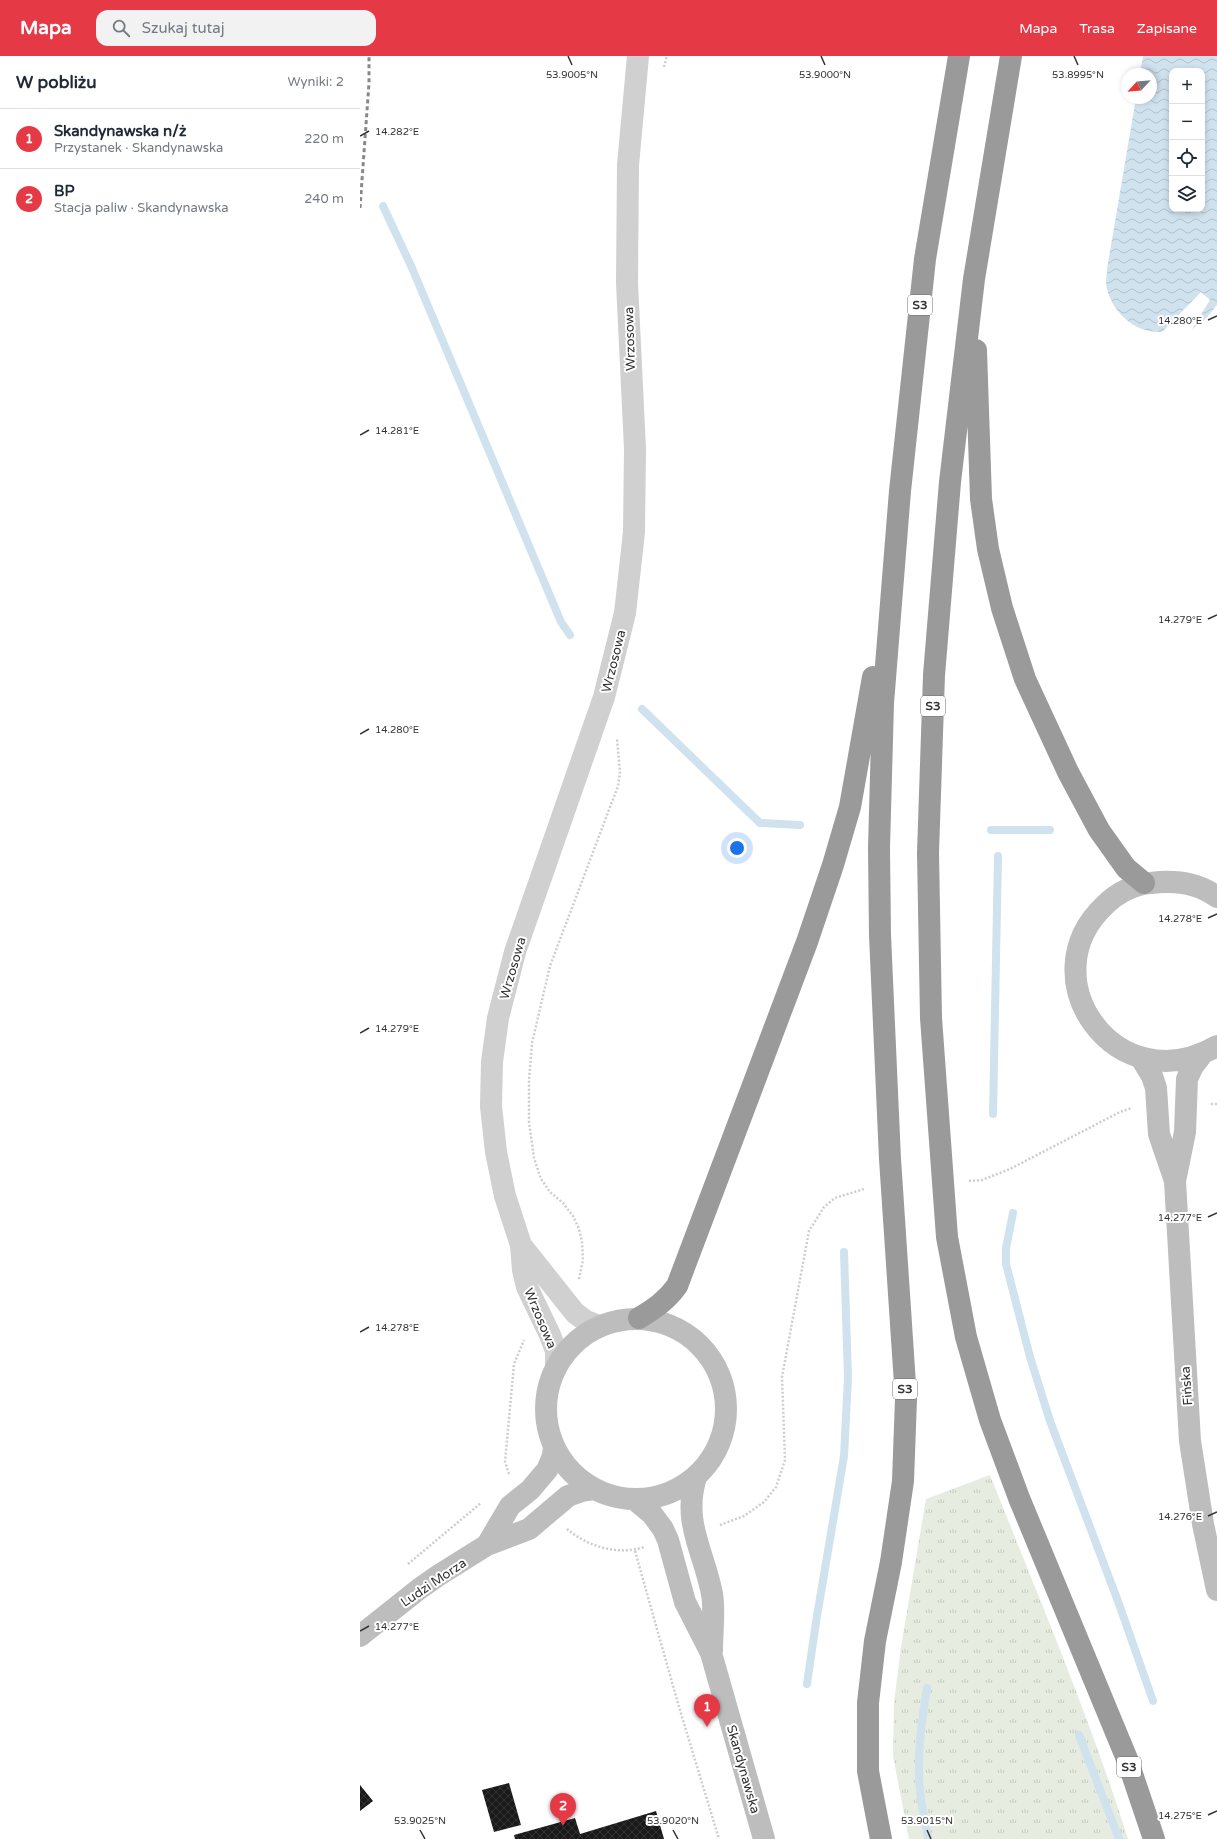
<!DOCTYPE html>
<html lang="pl">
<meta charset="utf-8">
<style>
body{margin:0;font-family:"Varela Round",sans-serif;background:#f2f2f3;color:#1f2937}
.controls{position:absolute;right:12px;top:12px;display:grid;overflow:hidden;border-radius:8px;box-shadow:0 2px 6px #0003}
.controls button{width:36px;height:36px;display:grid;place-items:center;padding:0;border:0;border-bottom:1px solid #e0e1e3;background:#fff;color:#1f2937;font:20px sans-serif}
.compass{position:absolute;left:761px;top:12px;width:36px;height:36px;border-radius:50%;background:#fff;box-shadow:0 2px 6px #0003;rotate:244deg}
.you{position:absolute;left:377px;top:792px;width:14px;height:14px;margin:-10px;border:3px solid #fff;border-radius:50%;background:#1a73e8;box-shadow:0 0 0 6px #1a73e833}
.badge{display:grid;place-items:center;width:26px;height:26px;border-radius:50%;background:#e63946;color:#fff;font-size:13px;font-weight:700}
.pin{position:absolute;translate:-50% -33px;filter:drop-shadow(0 1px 2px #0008)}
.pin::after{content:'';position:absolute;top:21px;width:14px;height:12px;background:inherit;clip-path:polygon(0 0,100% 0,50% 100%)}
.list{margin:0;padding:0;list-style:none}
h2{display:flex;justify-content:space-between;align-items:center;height:52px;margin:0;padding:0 16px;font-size:17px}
h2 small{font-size:13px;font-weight:400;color:#747a83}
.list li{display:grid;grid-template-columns:26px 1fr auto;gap:12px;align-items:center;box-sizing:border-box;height:60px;padding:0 16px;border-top:1px solid #e0e1e3}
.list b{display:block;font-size:15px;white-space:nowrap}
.list p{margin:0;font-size:13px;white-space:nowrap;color:#747a83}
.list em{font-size:13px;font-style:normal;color:#747a83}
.icon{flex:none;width:22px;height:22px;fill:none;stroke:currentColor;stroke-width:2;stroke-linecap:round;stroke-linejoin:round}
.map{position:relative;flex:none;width:857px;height:1783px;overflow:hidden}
header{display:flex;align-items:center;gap:24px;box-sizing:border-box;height:56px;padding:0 20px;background:#e63946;color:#fff}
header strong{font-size:19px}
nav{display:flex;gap:22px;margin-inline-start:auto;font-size:14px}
.search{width:280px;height:36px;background:#f2f2f3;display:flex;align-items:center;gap:10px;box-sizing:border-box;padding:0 14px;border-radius:12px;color:#747a83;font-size:15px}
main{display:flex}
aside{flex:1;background:#fff}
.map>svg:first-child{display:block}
.grass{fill:url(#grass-tufts)}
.water{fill:url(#water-waves);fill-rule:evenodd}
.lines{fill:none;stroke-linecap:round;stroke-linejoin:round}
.stream{stroke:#cfe2ee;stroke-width:8}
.building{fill:url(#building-cross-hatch)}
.path{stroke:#cdcdcd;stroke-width:2.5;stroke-dasharray:2 2;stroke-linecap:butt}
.street{stroke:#d0d0d0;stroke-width:22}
.secondary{stroke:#bdbdbd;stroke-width:22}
.highway{stroke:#9a9a9a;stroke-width:22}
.rail{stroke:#888;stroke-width:3;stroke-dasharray:4 3;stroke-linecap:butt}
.ticks{fill:none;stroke:#333;stroke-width:1.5}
.labels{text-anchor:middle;stroke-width:4;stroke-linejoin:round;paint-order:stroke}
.shield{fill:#fff;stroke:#707070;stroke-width:1}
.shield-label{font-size:12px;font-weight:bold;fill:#333}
.street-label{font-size:13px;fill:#333;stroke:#fff}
.ticks-label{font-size:10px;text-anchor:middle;fill:#333;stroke:#fff;stroke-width:4;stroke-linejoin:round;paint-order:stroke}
</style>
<header>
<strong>Mapa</strong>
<div class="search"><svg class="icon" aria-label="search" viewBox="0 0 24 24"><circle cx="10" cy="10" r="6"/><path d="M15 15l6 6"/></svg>Szukaj tutaj</div>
<nav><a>Mapa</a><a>Trasa</a><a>Zapisane</a></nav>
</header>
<main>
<aside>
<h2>W pobliżu<small>Wyniki: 2</small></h2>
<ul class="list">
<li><span class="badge">1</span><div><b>Skandynawska n/ż</b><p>Przystanek · Skandynawska</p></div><em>220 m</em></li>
<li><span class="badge">2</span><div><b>BP</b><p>Stacja paliw · Skandynawska</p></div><em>240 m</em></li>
</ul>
</aside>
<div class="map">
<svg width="857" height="1783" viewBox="0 0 857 1783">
<defs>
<pattern id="grass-tufts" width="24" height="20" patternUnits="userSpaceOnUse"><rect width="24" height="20" fill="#e6ecdf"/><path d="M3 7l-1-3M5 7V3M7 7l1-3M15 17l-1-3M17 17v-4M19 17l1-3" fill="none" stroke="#c6cbc0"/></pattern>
<pattern id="water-waves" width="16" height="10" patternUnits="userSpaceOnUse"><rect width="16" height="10" fill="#cfe2ee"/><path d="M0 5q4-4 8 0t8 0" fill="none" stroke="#b2c2cd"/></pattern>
<pattern id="building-cross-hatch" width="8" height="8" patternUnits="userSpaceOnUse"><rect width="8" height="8" fill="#1a1a1a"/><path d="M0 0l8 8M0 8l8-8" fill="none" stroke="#333"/></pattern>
</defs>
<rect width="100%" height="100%" fill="#fff"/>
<path class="grass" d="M630 1419C678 1540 729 1659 768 1783H549L533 1700 534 1647 541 1591 566 1443Z"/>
<path class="water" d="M783 0H857V249C850 258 843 267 832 273L850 244 841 236 802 276C775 278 750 255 746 228 746 223 747 218 747 213L776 42H791V18H780ZM812 15H842V153H812Z"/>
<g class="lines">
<path class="stream" d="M23 150 52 212 201 566 210 579
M282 653 400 767 440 769
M631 774H690
M633 1058 638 800
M653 1157 646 1192V1208L670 1301 690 1365 759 1548 793 1645
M447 1628 456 1566 484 1400 488 1321 484 1196
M567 1632C561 1668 556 1707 561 1743 563 1757 566 1770 568 1783
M719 1679 759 1783"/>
</g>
<path class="building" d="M149 1727 161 1769 134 1776 122 1734Z
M0 1729 13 1745 0 1755Z
M296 1755 304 1783H155L154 1779 215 1762 220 1778Z"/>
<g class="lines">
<path class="path" d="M304 11 307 0
M851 1048H857
M609 1125 622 1124 650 1113 760 1056 772 1052
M219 1223 223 1204 222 1186 219 1173 213 1160 203 1147 190 1136 181 1123 174 1102 169 1066V1024L172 987 190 910 258 730 260 716 257 683
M149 1418 145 1406 154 1308 164 1284
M360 1469 384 1460 404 1446 416 1431 425 1404 422 1321 449 1175 464 1151 475 1142 504 1133
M207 1473C227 1490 258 1500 284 1491
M275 1495 319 1651 359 1783
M48 1508 121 1447"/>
<path class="street" d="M161 1189 215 1257 226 1265 239 1270
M196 1312V1295L190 1279 167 1231 163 1214 161 1189 145 1140 136 1096 131 1050 132 1006 138 962 155 896 244 641 265 557 274 476 275 393 267 227 268 109 278 0"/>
<path class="secondary" d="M857 841C837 826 814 824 791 827 774 828 757 837 745 849 667 922 757 1048 857 990
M843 997 833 1010 827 1023 825 1076 815 1125 830 1385 843 1468 857 1534
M781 1002 792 1020 796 1032 799 1078 815 1125
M186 1353a90 90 0 1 1 180 0a90 90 0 1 1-180 0Z
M336 1421C322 1467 344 1495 352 1538 355 1554 352 1577 352 1594
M274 1443 292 1458 303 1473 308 1484 325 1546 351 1597 404 1783
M127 1489 150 1450 170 1434 187 1414 193 1400 194 1390
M0 1580 59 1533 79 1519 127 1489 169 1473 208 1440 222 1435 235 1433"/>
<path class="highway" d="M651 0 614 223 590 426 574 619 568 797 571 962 587 1181 606 1281 630 1364 659 1442 767 1703 794 1783
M616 294 621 443 628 493 642 552 665 623 708 716 739 774 766 812 784 827
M279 1262C294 1253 306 1245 317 1230L447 886 473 809 490 751 513 621
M521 1783 508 1715V1647L515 1585 531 1506 543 1425 546 1343 530 1103 520 879 519 792 523 647 540 435 565 203 599 0"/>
<path class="rail" d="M0 152 9 27V0"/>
</g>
<path class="ticks" d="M208 0 212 9M461 0 465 9M714 0 718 9M0 80 9 75M848 264 857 260M0 379 9 374M848 563 857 559M0 678 9 673M848 862 857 858M0 977 9 972M848 1161 857 1157M0 1276 9 1271M848 1460 857 1456M0 1575 9 1570M848 1759 857 1755M60 1774 65 1783M313 1774 318 1783M567 1774 571 1783"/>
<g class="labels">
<g class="shield">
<rect x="548" y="239" width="24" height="20" rx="3"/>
<rect x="561" y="640" width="24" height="20" rx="3"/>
<rect x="533" y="1323" width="24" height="20" rx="3"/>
<rect x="757" y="1701" width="24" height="20" rx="3"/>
</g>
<g class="shield-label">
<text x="560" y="253">S3</text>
<text x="573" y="654">S3</text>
<text x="545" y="1337">S3</text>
<text x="769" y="1715">S3</text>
</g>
<g class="street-label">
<text transform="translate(269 283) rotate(-92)" y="5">Wrzosowa</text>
<text transform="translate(253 605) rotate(-76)" y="5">Wrzosowa</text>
<text transform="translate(152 912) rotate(-74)" y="5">Wrzosowa</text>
<text transform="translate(181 1262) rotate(67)" y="5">Wrzosowa</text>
<text transform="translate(826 1330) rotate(-94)" y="5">Fińska</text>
<text transform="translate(73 1526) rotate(-34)" y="5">Ludzi Morza</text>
<text transform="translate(384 1713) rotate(74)" y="5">Skandynawska</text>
</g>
</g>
<g class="ticks-label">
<text x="212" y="22">53.9005°N</text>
<text x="465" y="22">53.9000°N</text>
<text x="718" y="22">53.8995°N</text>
<text x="37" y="79">14.282°E</text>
<text x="820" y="268">14.280°E</text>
<text x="37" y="378">14.281°E</text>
<text x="820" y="567">14.279°E</text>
<text x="37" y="677">14.280°E</text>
<text x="820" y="866">14.278°E</text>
<text x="37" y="976">14.279°E</text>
<text x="820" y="1165">14.277°E</text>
<text x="37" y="1275">14.278°E</text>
<text x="820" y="1464">14.276°E</text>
<text x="37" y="1574">14.277°E</text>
<text x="820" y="1763">14.275°E</text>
<text x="60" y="1768">53.9025°N</text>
<text x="313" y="1768">53.9020°N</text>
<text x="567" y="1768">53.9015°N</text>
</g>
</svg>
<div class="controls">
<button>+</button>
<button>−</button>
<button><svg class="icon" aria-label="locate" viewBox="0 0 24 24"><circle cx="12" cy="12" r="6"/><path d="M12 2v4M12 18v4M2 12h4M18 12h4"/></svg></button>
<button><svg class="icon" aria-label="layers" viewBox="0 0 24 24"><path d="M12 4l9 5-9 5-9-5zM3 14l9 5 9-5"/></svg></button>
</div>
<svg class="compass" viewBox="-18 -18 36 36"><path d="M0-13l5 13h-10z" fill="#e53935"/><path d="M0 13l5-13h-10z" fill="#747a83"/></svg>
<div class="you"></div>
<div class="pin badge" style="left:347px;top:1671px">1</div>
<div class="pin badge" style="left:203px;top:1770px">2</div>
</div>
</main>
